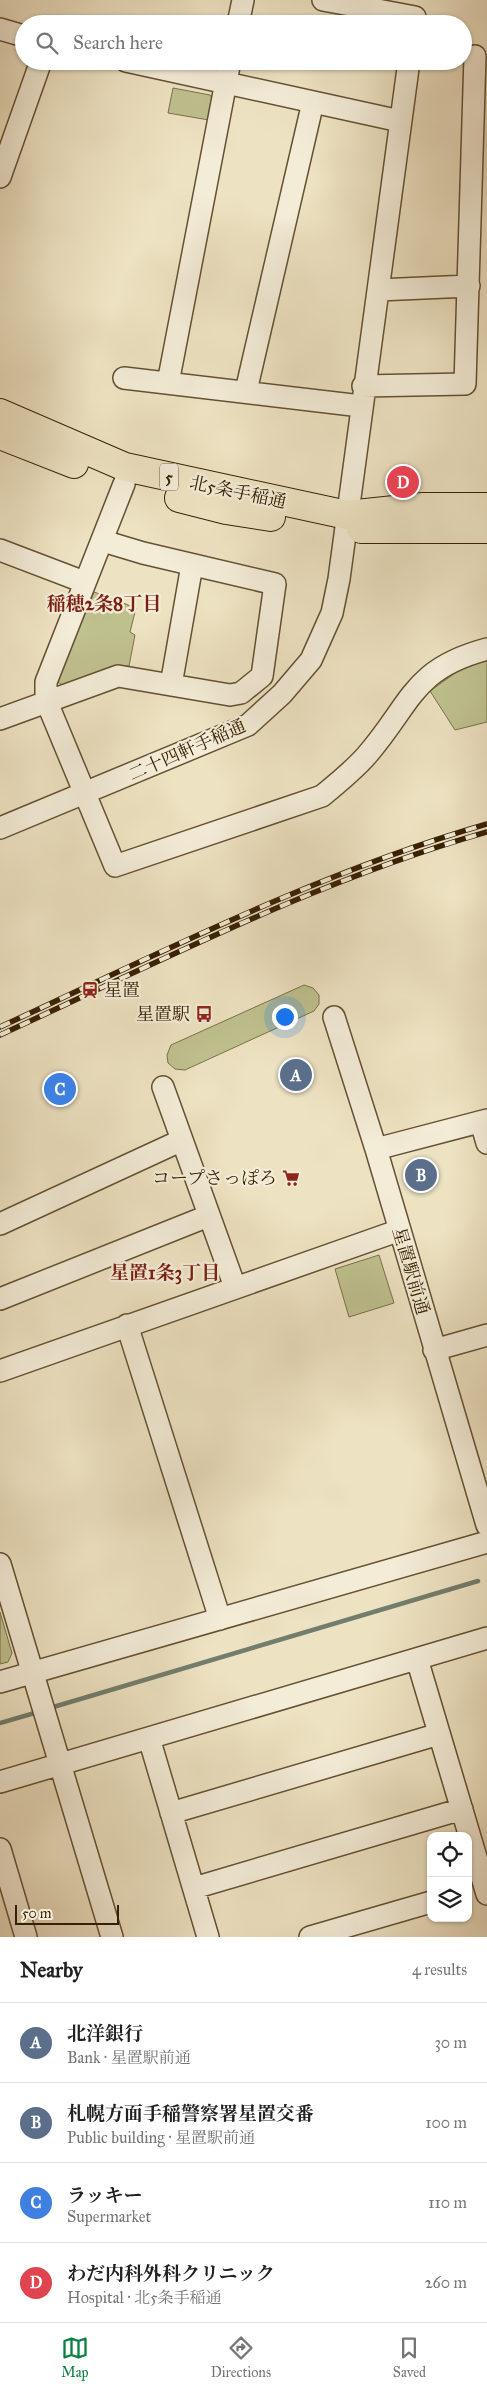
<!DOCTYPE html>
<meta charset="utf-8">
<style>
body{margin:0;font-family:"IM FELL Great Primer","Noto Serif JP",serif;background:#f2f2f2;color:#202124}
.controls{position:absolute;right:15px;bottom:15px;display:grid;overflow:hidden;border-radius:10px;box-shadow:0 1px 4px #0004}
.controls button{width:45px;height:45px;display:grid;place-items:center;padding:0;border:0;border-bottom:1px solid #e0e0e0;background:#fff;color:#202124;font:25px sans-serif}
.scale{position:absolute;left:15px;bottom:12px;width:104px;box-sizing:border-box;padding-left:5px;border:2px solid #372003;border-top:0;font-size:14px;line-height:18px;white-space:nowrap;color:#372003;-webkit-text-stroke:4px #f3ecd7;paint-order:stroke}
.you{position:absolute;left:284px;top:1016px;width:18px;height:18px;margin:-12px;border:4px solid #fff;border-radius:50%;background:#1a73e8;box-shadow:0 0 0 8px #1a73e833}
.badge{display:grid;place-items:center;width:32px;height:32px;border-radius:50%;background:#0b8043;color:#fff;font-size:16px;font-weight:700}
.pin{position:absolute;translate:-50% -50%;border:2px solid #fff;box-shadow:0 1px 5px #0006}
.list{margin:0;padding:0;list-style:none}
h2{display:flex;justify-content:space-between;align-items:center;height:65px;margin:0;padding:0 20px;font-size:21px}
h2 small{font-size:16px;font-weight:400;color:#757577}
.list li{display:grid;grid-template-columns:32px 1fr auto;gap:15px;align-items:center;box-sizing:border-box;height:80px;padding:0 20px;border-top:1px solid #e0e0e0}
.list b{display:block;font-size:19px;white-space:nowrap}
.list p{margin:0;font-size:16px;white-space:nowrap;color:#757577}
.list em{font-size:16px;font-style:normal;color:#757577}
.icon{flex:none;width:28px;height:28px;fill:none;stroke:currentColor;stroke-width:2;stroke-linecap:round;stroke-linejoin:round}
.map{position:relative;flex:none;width:487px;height:1937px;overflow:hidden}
.search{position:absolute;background:#fff;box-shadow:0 1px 4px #0004;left:15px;right:15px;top:15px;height:55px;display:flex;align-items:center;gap:12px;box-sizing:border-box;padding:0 18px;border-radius:28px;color:#757577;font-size:19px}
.sheet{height:385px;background:#fff}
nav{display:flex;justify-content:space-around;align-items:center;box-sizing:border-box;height:70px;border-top:1px solid #e0e0e0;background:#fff;font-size:14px;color:#757577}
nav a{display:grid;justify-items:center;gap:2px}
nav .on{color:#0b8043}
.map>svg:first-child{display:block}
.green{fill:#bfc18f;stroke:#7b7049}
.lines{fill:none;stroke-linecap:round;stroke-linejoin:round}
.stream{stroke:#727e6d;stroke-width:4.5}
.minor-casing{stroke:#645033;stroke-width:24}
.highway-casing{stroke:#372003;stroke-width:30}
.minor{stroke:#f3ecd7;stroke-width:21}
.highway{stroke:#ede2c2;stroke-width:28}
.rail-casing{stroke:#372003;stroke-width:5.5}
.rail{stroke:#f3ecd7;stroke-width:4;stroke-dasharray:11;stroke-linecap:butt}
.labels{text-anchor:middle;stroke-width:4.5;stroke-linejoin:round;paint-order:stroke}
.shield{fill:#f3ecd7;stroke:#6f5d43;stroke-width:1}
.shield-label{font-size:16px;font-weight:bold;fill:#372003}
.street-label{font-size:18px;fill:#372003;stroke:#f3ecd7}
.poi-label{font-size:18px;fill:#372003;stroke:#f3ecd7;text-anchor:end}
.neighbourhood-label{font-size:19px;font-weight:bold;fill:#7a1f14;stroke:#f3ecd7}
</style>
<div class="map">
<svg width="487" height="1937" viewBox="0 0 487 1937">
<rect width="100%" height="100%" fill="#ede2c2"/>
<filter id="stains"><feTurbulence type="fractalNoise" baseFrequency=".004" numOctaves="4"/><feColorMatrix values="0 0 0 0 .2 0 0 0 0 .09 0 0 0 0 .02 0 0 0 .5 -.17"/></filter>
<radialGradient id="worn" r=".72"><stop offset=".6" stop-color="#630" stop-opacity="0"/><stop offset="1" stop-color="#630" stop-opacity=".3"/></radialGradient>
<path class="green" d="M173 88 210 95 213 100 209 120 168 113Z
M94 592 136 608 130 632 135 635 129 666H117L62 685 58 682 59 676Z
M487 658V722L455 730 430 691 458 671Z
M304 985 313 988 319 995V1004L314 1011 185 1070 175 1069 168 1063 167 1055 171 1045Z
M379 1255 394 1303 349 1317 335 1269Z
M0 1612 12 1653 8 1662 0 1664Z"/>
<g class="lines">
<path class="stream" d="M50 1708 478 1581
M0 1723 38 1712"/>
<g class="minor-casing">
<path id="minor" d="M323 0 415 17
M238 24 243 0
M0 29 24 36
M126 61 400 121
M0 177 41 61
M378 290 469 286
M124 378 361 406
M168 383 230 61
M363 386 465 384 475 56
M246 391 313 102
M124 484 46 682V700L115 866 322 796C338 783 354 770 367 755 412 703 412 669 487 649
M0 550 84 582
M171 685 192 565
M0 719 118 676 230 695 241 693 262 676 275 584 143 553 103 541
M0 828 248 725 282 694 311 660 332 613 339 579 409 61
M334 1017 376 1149 487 1525
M163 1087 235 1287
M481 1122 487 1143
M376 1149 487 1120
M0 1224 180 1141
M0 1299 208 1216
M127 1325 220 1619
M434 1350 487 1335
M0 1371 400 1230
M0 1564 112 1937
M417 1659 487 1894
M0 1682 487 1542
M149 1738 208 1937
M0 1782 487 1638
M171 1813 439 1734
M0 1849 26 1937
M194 1888 462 1809
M310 1937 431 1902"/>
</g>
<g class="highway-casing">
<path id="highway" d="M0 413 125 467 347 515 423 507H487
M0 435 74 464
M179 498 226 510 271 517
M361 529H487"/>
</g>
<use href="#minor" class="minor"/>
<use href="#highway" class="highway"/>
<g class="rail-casing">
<path id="rail" d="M0 1027C160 953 318 873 487 824
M0 1035C159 962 318 880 487 832"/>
</g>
<use href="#rail" class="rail"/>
</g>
<defs>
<g id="station-bare" transform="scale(1.35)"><path d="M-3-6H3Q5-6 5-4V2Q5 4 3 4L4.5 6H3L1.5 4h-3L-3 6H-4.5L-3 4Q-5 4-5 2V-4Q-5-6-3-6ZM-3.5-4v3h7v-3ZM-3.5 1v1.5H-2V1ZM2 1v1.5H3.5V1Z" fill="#8f2418" stroke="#f3ecd7" stroke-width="2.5" paint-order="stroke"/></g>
<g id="bus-bare" transform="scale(1.35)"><path d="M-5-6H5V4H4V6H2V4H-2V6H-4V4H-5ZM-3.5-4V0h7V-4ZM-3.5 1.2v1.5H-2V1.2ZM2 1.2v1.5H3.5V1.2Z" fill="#8f2418" stroke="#f3ecd7" stroke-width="2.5" paint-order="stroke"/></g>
<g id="supermarket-bare" transform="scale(1.35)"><path d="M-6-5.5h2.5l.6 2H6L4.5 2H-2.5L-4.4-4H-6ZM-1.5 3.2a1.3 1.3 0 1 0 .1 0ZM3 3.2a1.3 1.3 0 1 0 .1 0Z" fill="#8f2418" stroke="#f3ecd7" stroke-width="2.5" paint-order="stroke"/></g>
</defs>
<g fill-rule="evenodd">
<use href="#station-bare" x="90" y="990"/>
<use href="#bus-bare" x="204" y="1014"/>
<use href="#supermarket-bare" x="291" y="1178"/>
</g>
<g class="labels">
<rect class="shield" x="160" y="463.5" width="18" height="27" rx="4"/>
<g class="shield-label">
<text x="169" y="483">5</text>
</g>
<g class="street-label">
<text transform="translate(238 492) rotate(12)" y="6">北5条手稲通</text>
<text transform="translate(187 750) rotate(-24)" y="6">二十四軒手稲通</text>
<text transform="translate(411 1271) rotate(74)" y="6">星置駅前通</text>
</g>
<g class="poi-label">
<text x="104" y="996" text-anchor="start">星置</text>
<text x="190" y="1020">星置駅</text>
<text x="277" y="1184">コープさっぽろ</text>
</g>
<g class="neighbourhood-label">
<text x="104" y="610">稲穂2条8丁目</text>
<text x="165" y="1279">星置1条3丁目</text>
</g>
</g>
<rect width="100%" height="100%" filter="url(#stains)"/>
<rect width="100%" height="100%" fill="url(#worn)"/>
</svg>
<div class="controls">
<button><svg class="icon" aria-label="locate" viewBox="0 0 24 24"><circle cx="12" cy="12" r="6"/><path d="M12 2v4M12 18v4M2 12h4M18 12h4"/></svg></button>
<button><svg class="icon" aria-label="layers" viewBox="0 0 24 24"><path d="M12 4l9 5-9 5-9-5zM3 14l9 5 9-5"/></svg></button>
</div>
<div class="scale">50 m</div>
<div class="you"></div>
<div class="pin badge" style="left:296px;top:1075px;background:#5c6f8a">A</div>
<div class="pin badge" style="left:421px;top:1175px;background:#5c6f8a">B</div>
<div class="pin badge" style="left:60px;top:1089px;background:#3f7fe0">C</div>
<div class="pin badge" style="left:403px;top:482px;background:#e0444e">D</div>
<div class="search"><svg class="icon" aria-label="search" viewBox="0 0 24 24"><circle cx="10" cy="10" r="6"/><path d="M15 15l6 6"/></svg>Search here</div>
</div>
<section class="sheet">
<h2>Nearby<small>4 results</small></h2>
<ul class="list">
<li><span class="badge" style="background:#5c6f8a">A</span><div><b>北洋銀行</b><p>Bank · 星置駅前通</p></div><em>30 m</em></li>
<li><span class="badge" style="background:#5c6f8a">B</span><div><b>札幌方面手稲警察署星置交番</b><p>Public building · 星置駅前通</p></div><em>100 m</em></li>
<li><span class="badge" style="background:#3f7fe0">C</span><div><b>ラッキー</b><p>Supermarket</p></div><em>110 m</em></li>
<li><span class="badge" style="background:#e0444e">D</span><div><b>わだ内科外科クリニック</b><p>Hospital · 北5条手稲通</p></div><em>260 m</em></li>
</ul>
</section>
<nav>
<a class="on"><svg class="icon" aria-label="map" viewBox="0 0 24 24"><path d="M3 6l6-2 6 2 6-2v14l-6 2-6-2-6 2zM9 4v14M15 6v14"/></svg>Map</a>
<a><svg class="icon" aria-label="directions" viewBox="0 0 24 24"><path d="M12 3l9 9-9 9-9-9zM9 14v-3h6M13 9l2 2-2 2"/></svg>Directions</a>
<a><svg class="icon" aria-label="saved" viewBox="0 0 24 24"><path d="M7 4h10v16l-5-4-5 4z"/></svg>Saved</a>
</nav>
